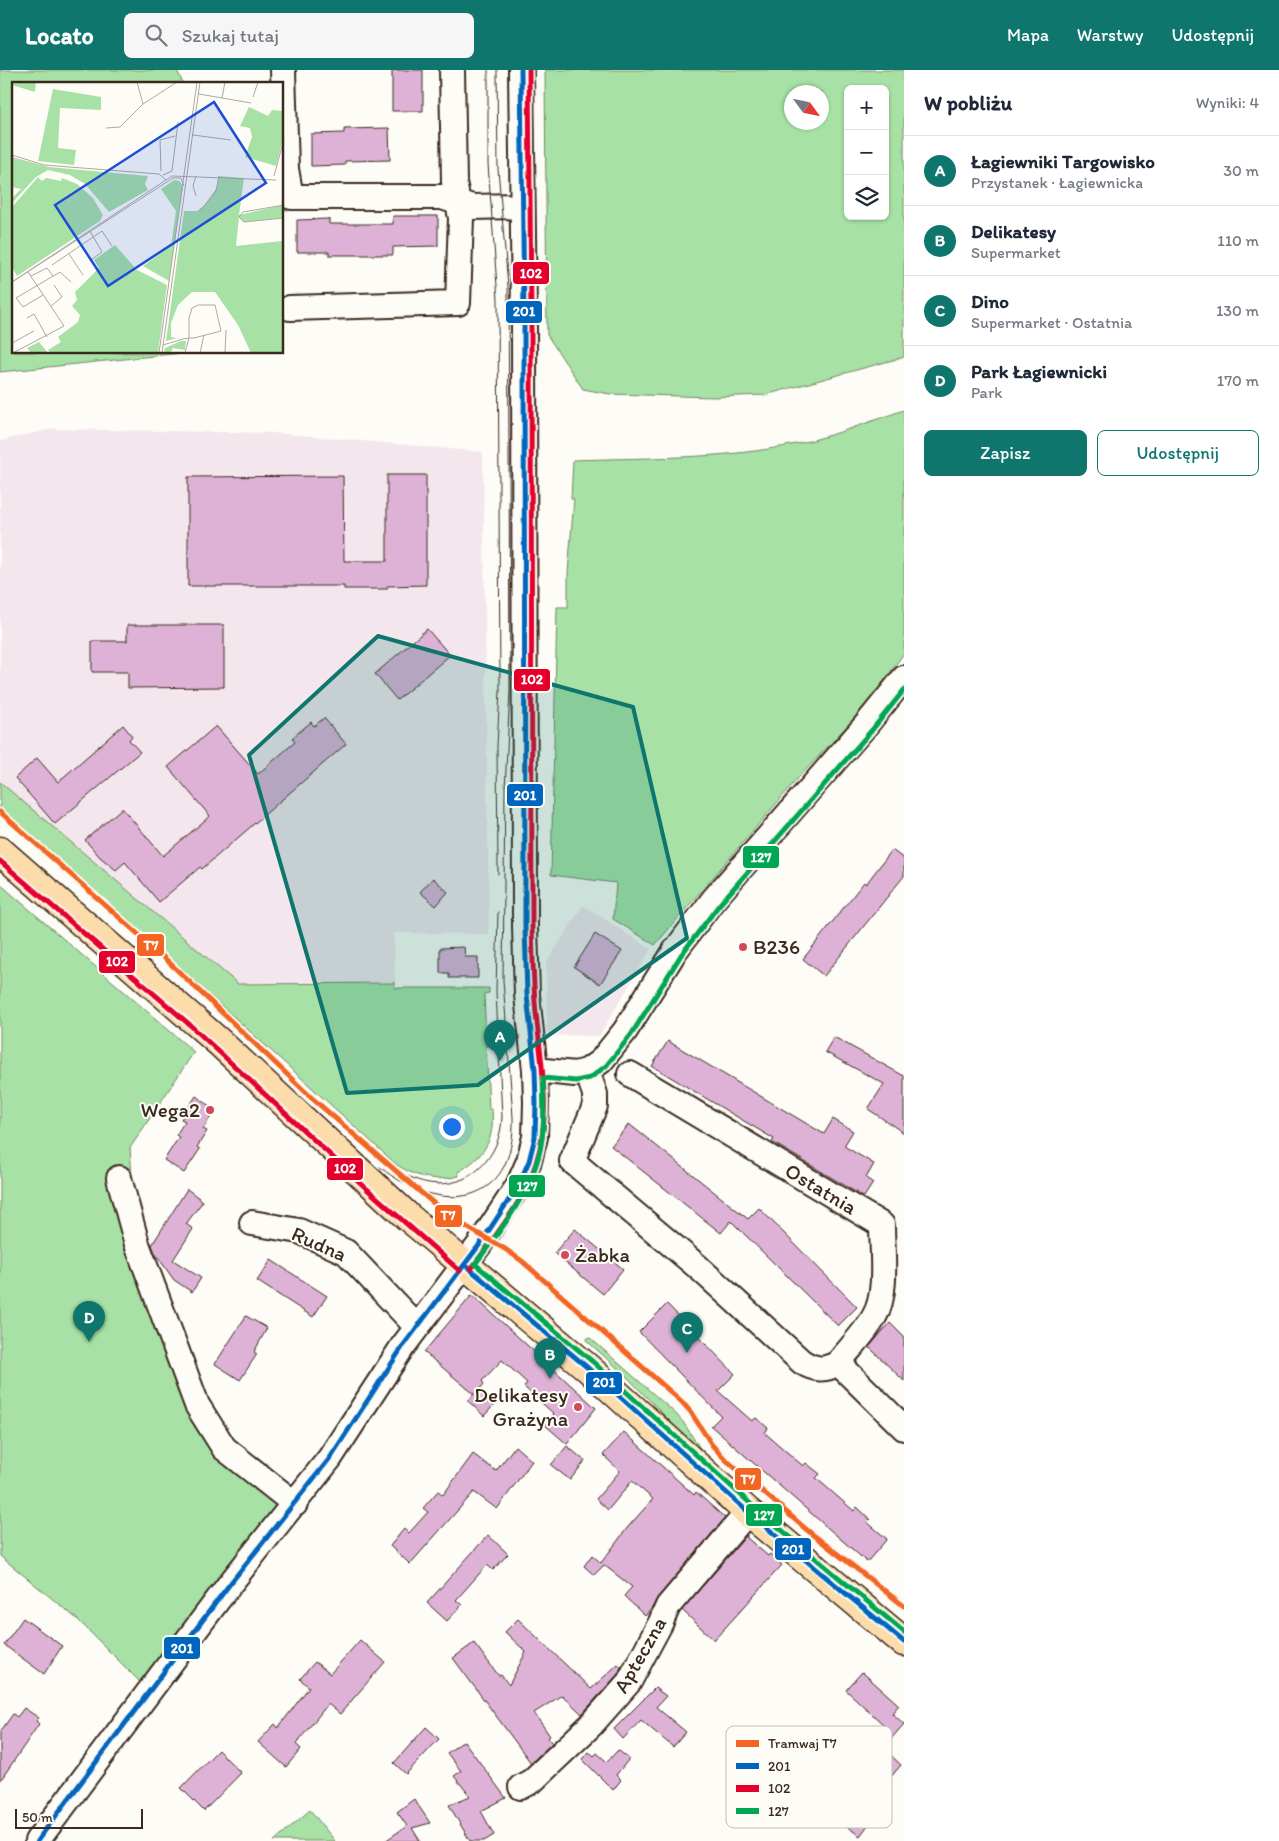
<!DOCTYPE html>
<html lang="pl">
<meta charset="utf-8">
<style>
body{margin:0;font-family:Itim,sans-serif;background:#f6f6f7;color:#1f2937}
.controls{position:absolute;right:15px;top:15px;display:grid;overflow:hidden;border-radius:8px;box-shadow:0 1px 4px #0004}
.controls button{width:45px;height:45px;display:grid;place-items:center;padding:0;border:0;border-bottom:1px solid #e0e1e3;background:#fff;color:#1f2937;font:25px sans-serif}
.compass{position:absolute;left:784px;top:15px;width:45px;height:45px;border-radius:50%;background:#fff;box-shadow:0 1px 4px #0004;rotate:123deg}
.scale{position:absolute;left:15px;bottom:12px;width:128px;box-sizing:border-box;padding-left:5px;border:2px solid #3b2a1e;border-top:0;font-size:14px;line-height:18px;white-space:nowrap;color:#3b2a1e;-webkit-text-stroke:4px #fdfcf7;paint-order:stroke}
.you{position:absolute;left:451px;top:1056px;width:18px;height:18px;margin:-12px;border:4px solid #fff;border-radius:50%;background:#1a73e8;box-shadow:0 0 0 8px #1a73e833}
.badge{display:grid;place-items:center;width:32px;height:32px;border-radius:50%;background:#0f766e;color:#fff;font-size:16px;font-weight:700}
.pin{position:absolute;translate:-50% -41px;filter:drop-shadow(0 1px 2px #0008)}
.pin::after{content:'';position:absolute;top:26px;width:18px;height:15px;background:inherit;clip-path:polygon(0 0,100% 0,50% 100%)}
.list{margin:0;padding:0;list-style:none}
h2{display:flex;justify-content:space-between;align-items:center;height:65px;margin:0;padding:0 20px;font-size:21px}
h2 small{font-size:16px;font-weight:400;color:#747a83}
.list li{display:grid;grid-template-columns:32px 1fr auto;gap:15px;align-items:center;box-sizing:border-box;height:70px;padding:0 20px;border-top:1px solid #e0e1e3}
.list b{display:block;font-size:19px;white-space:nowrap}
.list p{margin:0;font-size:16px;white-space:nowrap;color:#747a83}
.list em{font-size:16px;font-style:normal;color:#747a83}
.actions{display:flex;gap:10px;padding:15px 20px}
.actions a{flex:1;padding:11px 0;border:1px solid #0f766e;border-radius:8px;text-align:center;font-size:18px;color:#0f766e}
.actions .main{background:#0f766e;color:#fff}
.icon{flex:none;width:28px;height:28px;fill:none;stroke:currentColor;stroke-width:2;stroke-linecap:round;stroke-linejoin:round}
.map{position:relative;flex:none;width:904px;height:1771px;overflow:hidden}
header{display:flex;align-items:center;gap:30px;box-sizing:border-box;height:70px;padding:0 25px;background:#0f766e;color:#fff}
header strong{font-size:24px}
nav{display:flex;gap:28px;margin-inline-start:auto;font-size:18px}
.search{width:350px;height:45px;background:#f6f6f7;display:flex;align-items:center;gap:12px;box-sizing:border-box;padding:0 18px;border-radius:8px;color:#747a83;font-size:19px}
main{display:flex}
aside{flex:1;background:#fff}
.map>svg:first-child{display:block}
.built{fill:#f4e6ed}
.green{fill:#a7e1a5;stroke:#718662;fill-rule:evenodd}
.building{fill:#deb2d6;stroke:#3b2a1e}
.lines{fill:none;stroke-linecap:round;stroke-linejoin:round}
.minor-casing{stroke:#3b2a1e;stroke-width:28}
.major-casing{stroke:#3b2a1e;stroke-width:31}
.minor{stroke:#fdfcf7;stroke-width:24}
.major{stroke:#fddcac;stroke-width:28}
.tram{stroke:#3b2a1e;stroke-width:1}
.bus-1-casing{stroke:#fdfcf7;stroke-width:9}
.bus-2-casing{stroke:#fdfcf7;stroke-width:9}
.bus-3-casing{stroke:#fdfcf7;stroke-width:9}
.bus-1{stroke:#0065bd;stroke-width:5}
.bus-2{stroke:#e4002b;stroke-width:5}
.bus-3{stroke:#00a651;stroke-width:5}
.tram-1-casing{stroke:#fdfcf7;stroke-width:9}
.tram-1{stroke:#f26522;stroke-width:5}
.marked{fill:#0f766e;fill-opacity:0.2;stroke:#0f766e;stroke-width:4;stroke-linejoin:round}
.poi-dot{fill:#d1495b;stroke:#fdfcf7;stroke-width:2}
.labels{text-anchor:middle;stroke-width:4;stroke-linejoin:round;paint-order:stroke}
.poi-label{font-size:21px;fill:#3b2a1e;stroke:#fdfcf7;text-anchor:start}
.street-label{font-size:21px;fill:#3b2a1e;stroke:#fdfcf7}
.inset-road{fill:none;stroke:#afa8a0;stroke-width:1}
.view{fill:#1d4ed8;fill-opacity:0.15;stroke:#1d4ed8;stroke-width:2.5}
.inset-edge{fill:none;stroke:#3b2a1e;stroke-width:2.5}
.key{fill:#fdfcf7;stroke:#c3bdb6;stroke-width:1}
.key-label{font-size:14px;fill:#3b2a1e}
.line-badge{stroke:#fdfcf7;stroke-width:2}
.badge-label{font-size:14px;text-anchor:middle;font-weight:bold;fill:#fff}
</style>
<header>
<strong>Locato</strong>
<div class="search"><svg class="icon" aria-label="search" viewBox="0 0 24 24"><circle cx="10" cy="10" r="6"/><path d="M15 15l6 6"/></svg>Szukaj tutaj</div>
<nav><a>Mapa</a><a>Warstwy</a><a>Udostępnij</a></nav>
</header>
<main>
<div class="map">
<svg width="904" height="1771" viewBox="0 0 904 1771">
<rect width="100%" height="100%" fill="#fdfcf7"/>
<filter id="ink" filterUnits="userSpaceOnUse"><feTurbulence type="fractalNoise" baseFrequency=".02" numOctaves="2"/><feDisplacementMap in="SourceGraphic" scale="10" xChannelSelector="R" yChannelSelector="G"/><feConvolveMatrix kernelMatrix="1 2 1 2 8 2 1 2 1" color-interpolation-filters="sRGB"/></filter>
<g filter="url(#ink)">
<path class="built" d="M52 359 276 363 483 382 489 864 394 863 395 913 238 914 0 712V371Z
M583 835 651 879 599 966 547 965 546 893Z"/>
<path class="green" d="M0 0H177L183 14H14V282L182 283 0 302Z
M545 0H904V287L765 325 713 327 610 324 583 319 547 265ZM848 19H885V146H848ZM792 22H822V52H792Z
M904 340V583L867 635 799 707 655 875 613 849 616 813 551 805 557 537H568V503L574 429H571L573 390C653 387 735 390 813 370 844 362 874 350 904 340Z
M0 712 238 914 395 913V918H489V923L484 924 489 1039 492 1040C495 1070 484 1087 458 1102L459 1106C435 1112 418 1108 397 1095L158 878 0 740Z
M0 814 194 982 130 1078 137 1174 220 1370 295 1434 149 1621 77 1549 0 1486Z
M589 1267 675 1343 683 1352 707 1389 624 1304 586 1270Z
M310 1740 335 1771H274Z"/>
<path class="building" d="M392 0H423V41H392Z
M389 58 390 90 345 91V95L311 96V64L344 63V59Z
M393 146H438V176L393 177V185H329V182H297V150L329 149V154H393Z
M387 405H426V515L387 516V519H344V516H188V407L343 406 344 491H387Z
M127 555H224V617L128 618V602H92V571H127Z
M427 559 450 585 397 630 375 604Z
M324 648 346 674 202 799 200 797 159 832 125 792 116 800 100 787 85 770 122 738 163 786 210 746 168 697 216 656 258 704 295 672 292 668 311 652 314 656Z
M123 655 132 666 129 670 140 682 55 754 15 708 37 688 58 712Z
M892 780 904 789V806L824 906 803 889 864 812 866 814Z
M433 808 448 822 436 836 420 822Z
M595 864 622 881 600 914 574 897Z
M464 877 465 887H478V908H449V903H440V878Z
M834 967 904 1006V1063L868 1039 884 1014 825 982Z
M668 971 824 1064 833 1049 853 1061 844 1076 874 1094 866 1108 873 1113 864 1127 772 1072 774 1069 652 996Z
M196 1026 215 1040 203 1059 207 1061 197 1077 200 1079 184 1103 164 1090 179 1067 176 1065 185 1051 181 1049Z
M629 1054 748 1149 759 1138 857 1237 838 1256 731 1151 721 1163 611 1076Z
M187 1119 203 1131 186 1154 193 1159 173 1190 201 1208 192 1222 174 1210 155 1183 152 1175Z
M575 1159 623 1199 603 1224 554 1183Z
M271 1190 327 1226 313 1247 257 1211Z
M472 1225 596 1338 567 1374 545 1355 554 1344 524 1317 527 1313 502 1290 482 1311 484 1314 479 1320 495 1334 484 1346 468 1331 474 1324 424 1282Z
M667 1234 735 1304 718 1321 752 1351 756 1348 768 1358 765 1363 803 1396 806 1393 820 1404 816 1408 854 1441 857 1437 870 1449 867 1452 887 1469 867 1492 711 1356 721 1346 639 1262Z
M246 1246 267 1258 254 1282 257 1284 240 1310 215 1294Z
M890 1253 904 1267V1311L869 1277Z
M624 1362 694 1425 696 1422 725 1448 658 1527 652 1538 645 1546 624 1526 632 1517 604 1495 594 1505 584 1496 592 1485 601 1493 628 1457 653 1429 632 1411 608 1440 596 1429 620 1401 603 1385Z
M515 1376 532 1391 497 1439 474 1422 410 1494 390 1476 404 1459 409 1463 428 1442 423 1438 438 1421 443 1425 473 1384 496 1401Z
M567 1376 585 1391 570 1410 551 1395Z
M488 1465 508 1484 493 1500 487 1495 472 1512 456 1530 462 1535 447 1551 427 1533Z
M747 1465V1468L768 1486 770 1484 782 1495 714 1570 682 1540Z
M23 1548 62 1576 44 1604 4 1575Z
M518 1549 591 1619 618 1594 621 1597 618 1604 582 1644 562 1625 534 1643 550 1666 548 1668 552 1673 531 1693 453 1588 474 1573 499 1606 501 1605 509 1615 526 1582 505 1562Z
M360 1570 385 1592 340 1644 328 1634 296 1674 301 1679 286 1697 258 1672 275 1654 278 1658 309 1617 300 1609 315 1592 330 1604Z
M862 1602 899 1635 892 1643 904 1654 883 1678 901 1695 860 1743 871 1751 860 1766 835 1748 857 1719 841 1705 884 1655 846 1620Z
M655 1618 666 1626 656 1637 686 1662 673 1677 641 1650 623 1669 614 1659Z
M24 1638 39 1648 36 1651 39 1654 0 1711V1662L13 1644 17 1647Z
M426 1657 439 1669 406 1704 394 1693Z
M464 1671 506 1728 481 1741 494 1765 484 1771H470L449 1735 470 1726 454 1706 461 1701 447 1683Z
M218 1680 241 1703 204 1741 181 1718Z
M618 1680 629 1689 616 1705 621 1710 613 1720 582 1689 589 1682 594 1686 597 1683 607 1692Z
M414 1729 430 1753 412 1758 420 1771H385L407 1756 397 1742Z"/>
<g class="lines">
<g class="minor-casing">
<path id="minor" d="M283 0 286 99 291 127H442L472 137 522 136
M290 238 458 233 461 148 454 112 452 0
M535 1000 575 1004 587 1001 601 991 625 961 675 881 713 830 866 655 904 608
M587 1001 595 1024V1036L572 1091 698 1197 802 1292C815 1300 825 1301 838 1293L904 1358
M630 1004 882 1155C882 1181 888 1224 874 1247 865 1263 850 1278 838 1293
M119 1108 137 1174 197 1335 224 1378 295 1434
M252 1153 299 1161 346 1182 417 1257
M521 1717 532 1711 591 1655 629 1612 660 1554 668 1536 748 1442
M37 1771 229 1515 330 1388 403 1276 480 1174 518 1116 529 1091 535 1067 536 1033 535 1000 527 925 525 856 524 246 521 0"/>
</g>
<g class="major-casing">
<path id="major" d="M0 781 220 973 408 1147 588 1298 748 1442 904 1572"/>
</g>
<use href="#minor" class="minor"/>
<use href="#major" class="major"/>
<path class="tram" d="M488 0V94L498 230 500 621 497 675 498 804
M382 1088C396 1100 411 1110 429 1113 470 1120 501 1086 502 1047L496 921 498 842
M380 1097C440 1146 516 1138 513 1047L503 910 505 719 510 621 509 379 508 216 498 99 497 0"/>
<g class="bus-1-casing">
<path id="bus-1" d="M465 1195 588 1298 748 1442 904 1572
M37 1771 229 1515 330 1388 403 1276 480 1174 518 1116 529 1091 535 1067 536 1033 535 1000 527 925 525 856 524 246 521 0"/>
</g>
<g class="bus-2-casing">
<path id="bus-2" d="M0 791 190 955 367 1119 460 1201
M471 1199C495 1166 523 1133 536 1093 552 1044 541 993 536 943 533 914 533 885 532 856L531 246 529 0"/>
</g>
<g class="bus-3-casing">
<path id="bus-3" d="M904 620 872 660 719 835 681 885 631 965 606 996 590 1008 576 1011 543 1008C544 1034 545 1060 539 1085 528 1126 500 1161 475 1194L593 1292 753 1436 904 1562"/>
</g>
<use href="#bus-1" class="bus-1"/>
<use href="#bus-2" class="bus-2"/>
<use href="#bus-3" class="bus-3"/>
<g class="tram-1-casing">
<path id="tram-1" d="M0 742 156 880 313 1029 418 1120 451 1148 505 1179 522 1191 681 1331 690 1341 712 1375 725 1389 807 1460 904 1536"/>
</g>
<use href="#tram-1" class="tram-1"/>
</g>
</g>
<path class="marked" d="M378 566 633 637 687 868 478 1015 347 1023 249 685Z"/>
<g class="poi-dot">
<circle cx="743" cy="877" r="5"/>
<circle cx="210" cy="1040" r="5"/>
<circle cx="565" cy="1185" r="5"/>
<circle cx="578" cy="1337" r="5"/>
</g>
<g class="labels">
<g class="poi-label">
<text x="753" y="884">B236</text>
<text x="200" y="1047" text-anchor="end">Wega2</text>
<text x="575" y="1192">Żabka</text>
<text x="568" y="1332" text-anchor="end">Delikatesy<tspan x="568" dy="24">Grażyna</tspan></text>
</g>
<g class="street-label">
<text transform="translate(821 1119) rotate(31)" y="7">Ostatnia</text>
<text transform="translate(319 1174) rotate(24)" y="7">Rudna</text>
<text transform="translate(640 1585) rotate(-60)" y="7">Apteczna</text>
</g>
</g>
<g transform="translate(12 12)">
<rect width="271" height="271" fill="#fdfcf7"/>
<path d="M0 0H24L23 10 0 3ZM41 7 89 15V28L48 26 46 66 64 68 62 83 26 79ZM237 25 256 34 260 28 271 29V57L264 84 233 75 240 55 238 46 228 44ZM0 75 37 85 136 94 133 102 136 108 97 130 73 102 58 93 36 88 24 95 0 121V116L9 107 0 105ZM207 94 232 96 227 133 271 123V136L231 140 227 135 224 164 271 159V271H239L226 243 203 210H180L166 223 159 241V255L165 256 154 259 172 129H185L193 123 205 105ZM26 95 30 99 34 96 49 99 50 96 65 102 81 116 91 133 88 139 5 194 0 185V125ZM162 98 168 99 171 105 157 199 131 184 159 164 164 129 149 107ZM103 163 125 188 155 203 146 271H39L36 268 49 260 46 255 66 240 68 233 60 224 65 218 63 210 87 186 82 178ZM169 259H174L173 268 161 266 158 271H152L153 266ZM27 260 36 271H19L15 266Z" fill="#a7e1a5"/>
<path class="inset-road" d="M125 0 131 22M187 12 239 21M241 15 246 0M210 16 213 0M94 46 108 45 131 22 165 0M181 53 219 58M0 73 32 83 147 92 154 98M149 89 148 58 163 54M151 93 160 89 166 40M184 94 181 104 184 114M262 94 272 57M272 123 231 130 227 135 232 140 272 136M188 129 204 109 207 94M78 149 90 170 79 178 83 184M57 172 71 193M40 183 90 149 100 164M19 194 35 186 41 194M0 200 160 94 264 98M0 200 161 96H169L172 104M31 213 11 225 4 216 48 190 59 200M39 224 50 215 42 203M15 236 22 232 35 255M0 261 22 249M151 263 171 257 177 256H182L209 249 203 223H186L180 226 177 236V256L173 271M1 271 52 244 16 190M147 271 185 0M150 271 188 0M188 271 192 253M213 271 214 248"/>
<path class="view" d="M202 20 254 101 96 204 43 123Z"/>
<rect width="271" height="271" class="inset-edge"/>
</g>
<rect x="726" y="1656" width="166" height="102" rx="8" class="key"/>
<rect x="736" y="1670" width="23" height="7" fill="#f26522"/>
<rect x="736" y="1693" width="23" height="6" fill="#0065bd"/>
<rect x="736" y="1715" width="23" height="7" fill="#e4002b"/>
<rect x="736" y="1738" width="23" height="6" fill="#00a651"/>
<g class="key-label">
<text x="768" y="1678">Tramwaj T7</text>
<text x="768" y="1701">201</text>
<text x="768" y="1723">102</text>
<text x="768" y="1746">127</text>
</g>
<g class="line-badge">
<rect x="512" y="191" width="38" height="24" rx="5" fill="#e4002b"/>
<rect x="505" y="230" width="38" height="24" rx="5" fill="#0065bd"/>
<rect x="513" y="598" width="38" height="24" rx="5" fill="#e4002b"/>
<rect x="506" y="713" width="38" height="24" rx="5" fill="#0065bd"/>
<rect x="742" y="775" width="38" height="24" rx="5" fill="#00a651"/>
<rect x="136" y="863" width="29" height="24" rx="5" fill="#f26522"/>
<rect x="98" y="880" width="38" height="24" rx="5" fill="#e4002b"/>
<rect x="326" y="1087" width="38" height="24" rx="5" fill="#e4002b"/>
<rect x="508" y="1104" width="38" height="24" rx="5" fill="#00a651"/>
<rect x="434" y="1134" width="29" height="24" rx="5" fill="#f26522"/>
<rect x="585" y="1301" width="38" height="24" rx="5" fill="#0065bd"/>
<rect x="734" y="1397" width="28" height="24" rx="5" fill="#f26522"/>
<rect x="745" y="1433" width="38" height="24" rx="5" fill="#00a651"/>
<rect x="774" y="1467" width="38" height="24" rx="5" fill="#0065bd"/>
<rect x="163" y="1566" width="38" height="24" rx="5" fill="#0065bd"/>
</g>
<g class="badge-label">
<text x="531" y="208">102</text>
<text x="524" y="246">201</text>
<text x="532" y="614">102</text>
<text x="525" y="730">201</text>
<text x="761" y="792">127</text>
<text x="151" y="880">T7</text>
<text x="117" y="896">102</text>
<text x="345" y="1103">102</text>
<text x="527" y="1121">127</text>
<text x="448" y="1150">T7</text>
<text x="604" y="1317">201</text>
<text x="748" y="1414">T7</text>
<text x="764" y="1450">127</text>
<text x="793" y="1484">201</text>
<text x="182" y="1583">201</text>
</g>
</svg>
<div class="controls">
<button>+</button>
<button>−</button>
<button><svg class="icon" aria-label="layers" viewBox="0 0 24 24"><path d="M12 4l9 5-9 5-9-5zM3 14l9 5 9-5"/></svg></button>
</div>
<svg class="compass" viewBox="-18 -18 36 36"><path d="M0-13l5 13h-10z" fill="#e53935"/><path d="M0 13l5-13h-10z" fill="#747a83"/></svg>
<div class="scale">50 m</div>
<div class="you"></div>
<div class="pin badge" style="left:500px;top:991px">A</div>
<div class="pin badge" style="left:550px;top:1309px">B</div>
<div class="pin badge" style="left:687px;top:1283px">C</div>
<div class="pin badge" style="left:89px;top:1272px">D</div>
</div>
<aside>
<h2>W pobliżu<small>Wyniki: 4</small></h2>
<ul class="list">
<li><span class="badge">A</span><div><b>Łagiewniki Targowisko</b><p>Przystanek · Łagiewnicka</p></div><em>30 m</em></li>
<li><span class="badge">B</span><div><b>Delikatesy</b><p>Supermarket</p></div><em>110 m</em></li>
<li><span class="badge">C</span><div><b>Dino</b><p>Supermarket · Ostatnia</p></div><em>130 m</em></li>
<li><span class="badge">D</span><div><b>Park Łagiewnicki</b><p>Park</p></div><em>170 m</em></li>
</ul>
<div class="actions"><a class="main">Zapisz</a><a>Udostępnij</a></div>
</aside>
</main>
